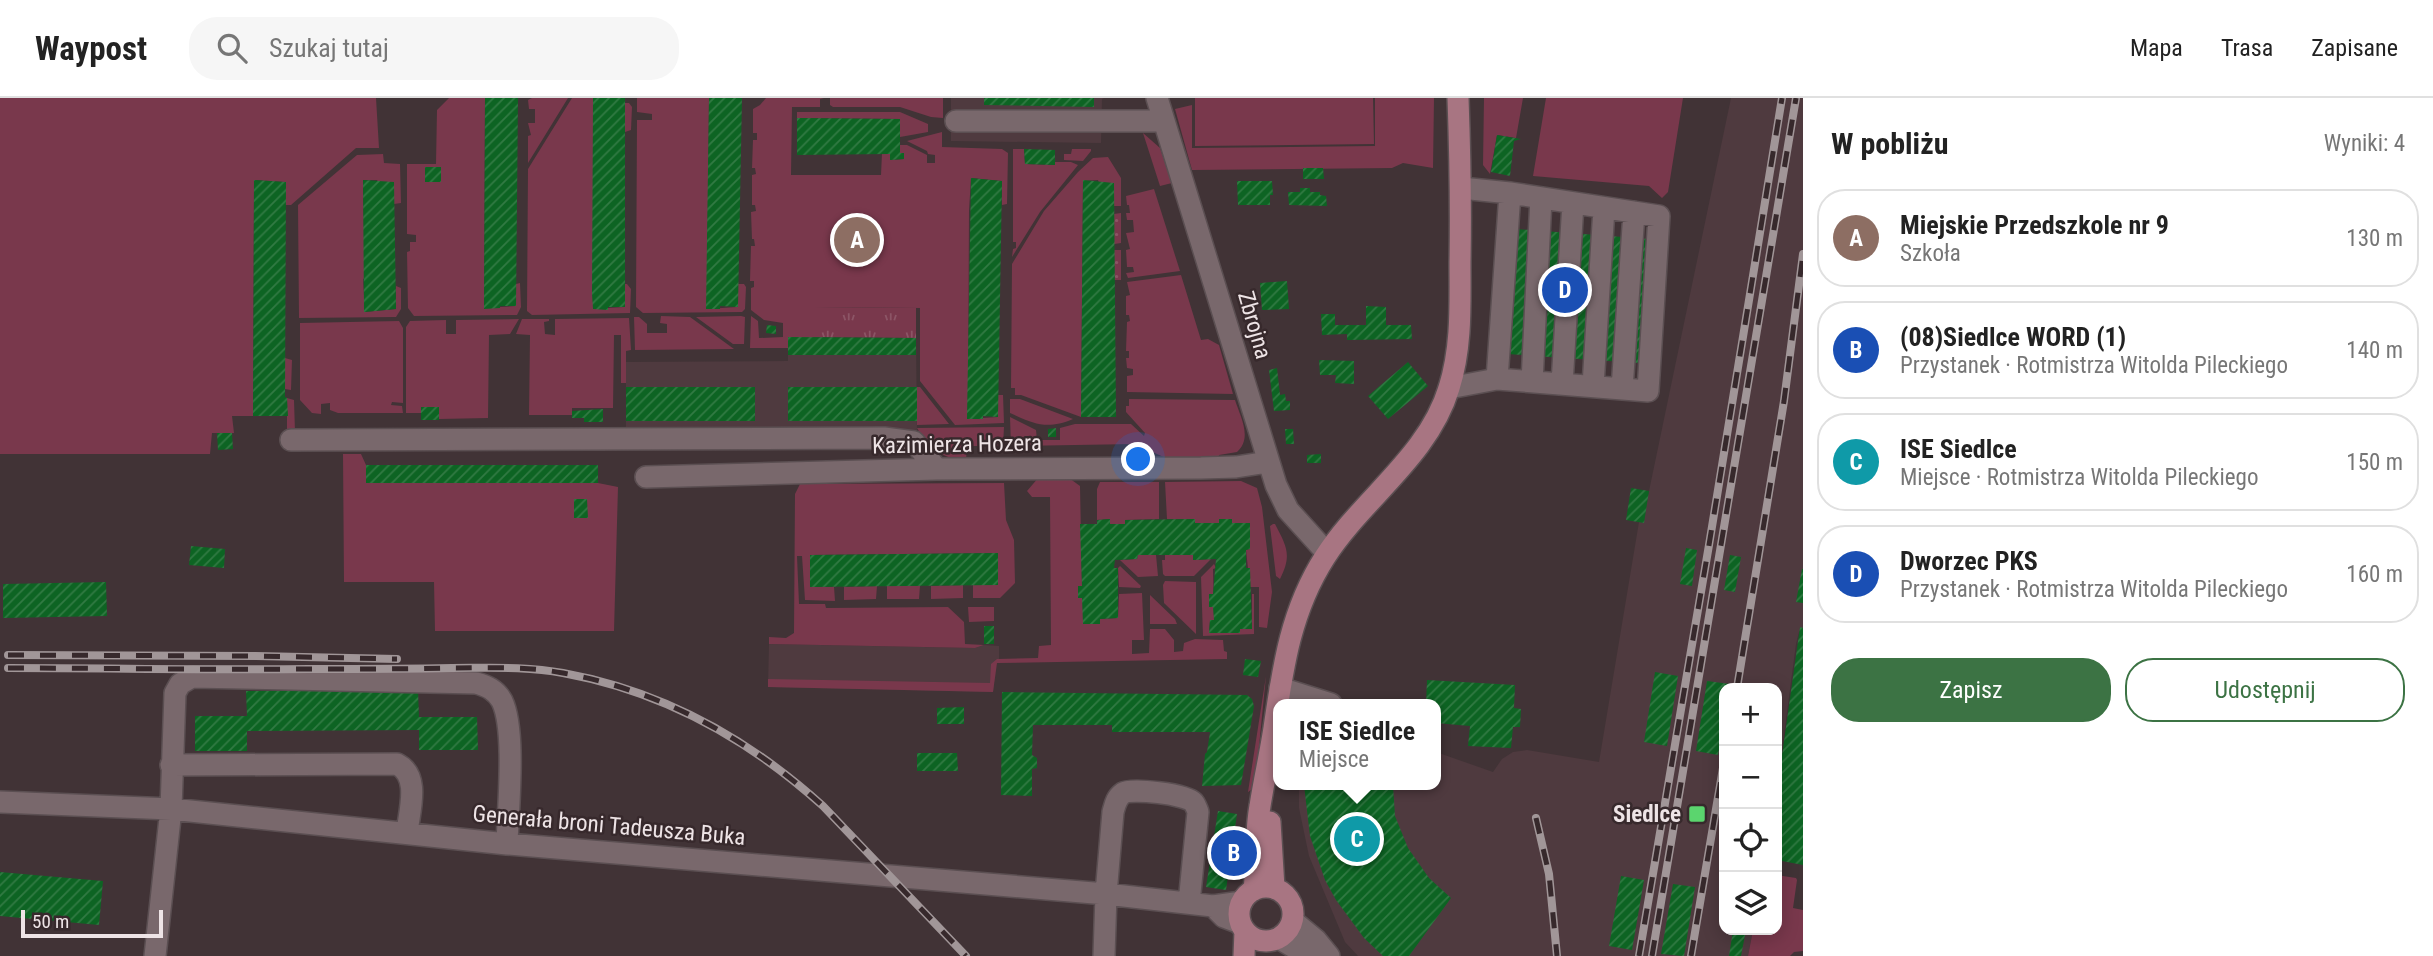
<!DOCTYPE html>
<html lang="pl">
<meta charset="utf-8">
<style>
body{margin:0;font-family:"Roboto Condensed",sans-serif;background:#f6f6f6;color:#222}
.controls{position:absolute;right:21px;bottom:21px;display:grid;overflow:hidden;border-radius:14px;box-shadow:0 4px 18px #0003}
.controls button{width:63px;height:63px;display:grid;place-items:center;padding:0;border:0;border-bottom:2px solid #e0e0e0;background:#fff;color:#222;font:35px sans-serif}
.scale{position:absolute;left:21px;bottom:18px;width:142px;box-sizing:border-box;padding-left:7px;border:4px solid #eee4e6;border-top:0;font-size:19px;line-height:24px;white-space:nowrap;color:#eee4e6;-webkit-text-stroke:5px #37292c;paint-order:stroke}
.you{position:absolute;left:1139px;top:362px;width:24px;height:24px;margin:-18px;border:5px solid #fff;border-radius:50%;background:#1a73e8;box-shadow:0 0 0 10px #1a73e833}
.badge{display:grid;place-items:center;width:46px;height:46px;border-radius:50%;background:#3c7344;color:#fff;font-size:23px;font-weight:700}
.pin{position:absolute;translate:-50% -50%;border:4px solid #fff;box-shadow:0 2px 7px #0006}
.popup{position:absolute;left:1273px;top:601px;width:168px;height:91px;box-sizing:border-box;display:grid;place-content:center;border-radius:14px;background:#fff;filter:drop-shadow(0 2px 5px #0005);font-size:23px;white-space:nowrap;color:#767676}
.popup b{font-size:26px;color:#222}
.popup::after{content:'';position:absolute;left:50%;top:100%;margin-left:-14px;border:14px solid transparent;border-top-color:#fff}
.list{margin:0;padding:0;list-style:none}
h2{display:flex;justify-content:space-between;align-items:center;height:91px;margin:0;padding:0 28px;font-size:30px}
h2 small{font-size:23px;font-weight:400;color:#767676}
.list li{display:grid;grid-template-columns:46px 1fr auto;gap:21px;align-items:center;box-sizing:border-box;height:98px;margin:0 14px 14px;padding:0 14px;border:2px solid #e0e0e0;border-radius:28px}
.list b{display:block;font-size:26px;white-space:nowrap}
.list p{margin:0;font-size:23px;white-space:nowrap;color:#767676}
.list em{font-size:23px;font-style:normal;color:#767676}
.actions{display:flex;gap:14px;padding:21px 28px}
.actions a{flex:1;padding:16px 0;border:2px solid #3c7344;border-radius:28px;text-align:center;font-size:24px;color:#3c7344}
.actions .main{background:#3c7344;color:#fff}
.icon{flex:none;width:38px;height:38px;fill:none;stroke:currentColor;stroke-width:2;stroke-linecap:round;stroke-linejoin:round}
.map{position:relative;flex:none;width:1803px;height:858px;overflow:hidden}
header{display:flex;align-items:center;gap:42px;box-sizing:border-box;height:98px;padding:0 35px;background:#fff;border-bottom:2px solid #e0e0e0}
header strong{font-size:33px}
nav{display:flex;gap:38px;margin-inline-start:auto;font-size:24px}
.search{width:490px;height:63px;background:#f6f6f6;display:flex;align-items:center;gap:18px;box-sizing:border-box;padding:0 24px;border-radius:28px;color:#767676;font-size:26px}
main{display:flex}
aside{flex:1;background:#fff}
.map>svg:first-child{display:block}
.built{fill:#4f3a3f}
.grass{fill:#79384c;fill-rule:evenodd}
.park{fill:url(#park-tufts)}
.garden{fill:url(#garden-dots)}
.building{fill:url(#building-hatch)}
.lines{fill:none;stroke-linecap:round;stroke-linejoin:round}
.minor-casing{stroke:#5b4f52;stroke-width:24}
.major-casing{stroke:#5b4f52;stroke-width:24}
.minor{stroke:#79686c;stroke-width:21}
.major{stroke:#a87582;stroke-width:21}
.rail-casing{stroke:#a19698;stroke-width:8}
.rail{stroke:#37292c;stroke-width:5;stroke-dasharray:16;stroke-linecap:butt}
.poi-dot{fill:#5bd56e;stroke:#37292c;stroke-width:2.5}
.labels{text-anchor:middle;stroke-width:5;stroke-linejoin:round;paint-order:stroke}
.street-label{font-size:23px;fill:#eee4e6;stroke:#37292c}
.poi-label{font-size:23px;font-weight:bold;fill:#eee4e6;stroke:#37292c;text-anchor:end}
</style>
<header>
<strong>Waypost</strong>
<div class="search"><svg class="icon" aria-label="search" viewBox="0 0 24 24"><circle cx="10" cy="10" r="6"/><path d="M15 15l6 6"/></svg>Szukaj tutaj</div>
<nav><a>Mapa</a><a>Trasa</a><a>Zapisane</a></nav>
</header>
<main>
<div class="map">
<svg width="1803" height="858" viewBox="0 0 1803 858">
<defs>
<pattern id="park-tufts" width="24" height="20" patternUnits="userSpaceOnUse" patternTransform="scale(1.75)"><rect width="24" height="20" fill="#79384c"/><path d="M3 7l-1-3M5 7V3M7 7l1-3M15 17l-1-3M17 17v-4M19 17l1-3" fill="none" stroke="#8c5566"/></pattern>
<pattern id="garden-dots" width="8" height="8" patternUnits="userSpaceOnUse" patternTransform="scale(1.75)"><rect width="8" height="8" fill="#79384c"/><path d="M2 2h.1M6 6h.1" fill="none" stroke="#8c5566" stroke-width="1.8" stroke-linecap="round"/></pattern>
<pattern id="building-hatch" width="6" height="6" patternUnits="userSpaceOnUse" patternTransform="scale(1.75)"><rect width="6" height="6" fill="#0d6423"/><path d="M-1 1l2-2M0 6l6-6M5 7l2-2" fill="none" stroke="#317a43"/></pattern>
</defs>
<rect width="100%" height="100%" fill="#413336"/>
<path class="built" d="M951 0H1104L1102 1 1101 45 951 43Z
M1731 0H1803V530H1800L1796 546 1779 675 1777 674V590H1724V832H1753L1748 858H1358L1345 844 1309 758 1299 710V687H1436V654L1493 674 1502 661 1513 654 1527 652 1599 664 1639 424 1649 393Z
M788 239 916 240 917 335 626 334V264L788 263Z
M769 546 975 550 984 547 999 548V564L996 565 993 594 768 589Z"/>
<path class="grass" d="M0 0H376L379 50H356L291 107H285V84L254 82 253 318H232L234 335H212L210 356H0Z
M449 0H485L484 210 516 208V186L520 185 521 209 517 217 414 218 408 210 407 154 410 153V144H416V137L407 136V66H436L437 12ZM425 69H441V84H425Z
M532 0H568L528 65V38L531 37 528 25H535V11H529L528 2Z
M572 0H593L594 5 593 211 624 209 625 186H627L631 191 630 215 532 217 527 213 528 71Z
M637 0H709L707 211 737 209 738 186H744L746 189 745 211 742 214 643 215 636 209 637 22H652V16L637 14Z
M766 0H824L820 1V9H792L791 77H881L882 55 890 56V62L904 61V56L900 55V47H907L927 57V65H935V57L928 56 927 53 907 43 942 34V49L1002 51 1008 55 1007 106 1002 107V83L971 80 969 113 968 321 998 319V297H1003L1004 325 955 327 920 283V210L814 209V239L788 250H750L751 218 758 223 759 240 783 239V225L764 222 751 212V190L754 189V183H750L751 148H755L754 141H752L751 114 756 113 755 107H752V77L756 76 755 70H752L753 42H757V35H753V11L760 7Z
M830 0H943V20L931 19 900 9H833L830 7Z
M1195 0H1373L1374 46 1195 48Z
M1375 0H1434L1433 70 1403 65 1392 70 1192 72 1175 11 1192 7V50L1375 48Z
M1484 0H1523L1516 40 1497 37 1490 76 1483 67Z
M1546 0H1683L1668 94 1662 100 1649 88 1533 78Z
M625 5H629L632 9 631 32 625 34Z
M797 14H900L928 26V34L900 39V21L797 20Z
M1143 35 1160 50 1172 85 1160 88Z
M1013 51H1024L1025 66 1055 67V64H1071L1078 67 1040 114 1012 159 1013 151 1016 150V144H1013Z
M1072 51H1091V53L1083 63 1064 62V56H1071Z
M383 56 384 65 400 66 401 105 394 106 377 82H363L365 180 363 181 365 214 396 211V188L401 190V211L396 219 299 220 298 107 357 57Z
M1108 59 1121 80V108H1114V85H1099L1098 82 1083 83 1081 319 1021 297H1015V290H1011L1012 166 1044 113 1078 74 1093 60Z
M1154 91 1180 173 1128 180 1126 175 1134 174 1133 169H1127L1126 152 1130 151 1126 135 1134 134 1133 122H1127L1126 115H1130L1129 107H1127L1126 98Z
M1181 177 1201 242 1208 241 1219 247 1233 296 1127 294V278L1133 277V271L1127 270 1126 260H1129V253H1126L1127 224 1130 223 1129 217H1126V198L1130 197 1127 184Z
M661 218 690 219 734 251 635 252 634 219H639L647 226V235H667V226L660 225Z
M741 218 745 219 744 246H733L696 219Z
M629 220 631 252 626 253V285H621V237H614L613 310H572V317H529L530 237 516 236 522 221H549V223L544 224 545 236 555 237V221Z
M519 221 510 236 489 237 488 320 439 321V309L421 315H406V229L410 223 446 222V236H456V222Z
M399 223 403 230V305L392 304 391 307 402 308 403 315H338L330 312V305L321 306V316L312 315 300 302V225Z
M285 260 292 262 291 292 285 291Z
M917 289H920L949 326 917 327Z
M287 300 294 302 295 334H287Z
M1010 301H1020L1073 321C1047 332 1034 326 1010 315Z
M1129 301 1235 302C1240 318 1253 340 1237 354L1219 357 1218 362 1168 361 1135 346 1011 348 1010 319 1036 332 1037 342H1060V330L1075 326H1131L1144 338 1145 335 1126 314V308H1129Z
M1004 329 1003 348H967L966 362C944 362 928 349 917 330Z
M343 356H361L366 367 367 385H598L618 389 614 533H435L434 484H344Z
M1039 379 1069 380 1080 388 1082 488H1078V500H1082L1100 526V521L1118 520 1119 496 1142 495 1144 542H1132V556L1149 555 1150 531H1165L1174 542V554L1183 553 1184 545 1195 541 1223 542 1224 553 1227 554V561L997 565 993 594 768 589V581L990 585 991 566 997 561 1038 560 1039 548 1051 547 1050 399H1032L1027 393Z
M1241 383 1257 390 1262 409 1272 494 1267 530 1259 529V489H1250L1246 452 1250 451V425H1232L1231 421H1219V425H1195L1194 421H1167L1165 384Z
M1100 384H1159V421L1125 422V426H1110V421L1097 422V391Z
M1004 385 1006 422 1014 442 1015 485 1000 500H973V487H998L997 455 810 457V489H834L835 503 805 502 802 458H797L799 506H825L826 510 948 509 964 524 965 546 984 547 975 550 769 546V539L786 540 794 535 795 396 800 386Z
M1273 426H1275C1287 449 1292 457 1280 481L1276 478 1270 428Z
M1138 457H1156L1158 478 1138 479 1120 462 1137 461Z
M1165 457H1193V462L1211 461 1194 478H1165L1163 476 1162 462H1165Z
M1214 466 1216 470 1213 471 1214 522H1210L1209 535H1240V531H1252V496H1254V536L1203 538 1201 479Z
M1120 468 1141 488 1140 490 1119 489 1118 470Z
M1165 483 1196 484V536L1164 505 1163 487Z
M963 487V500L931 501V488Z
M877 488 876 501 844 502V489Z
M887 488H920L919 501H887Z
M1150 497 1175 521 1177 526H1150Z
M968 509H994V523L969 524Z
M1266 578 1255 689 1248 694Z
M1777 777 1796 780 1797 782 1793 810 1803 812V853L1794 854 1790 858H1748L1753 832H1777Z"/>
<path class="park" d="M814 209 916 210V240L814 239Z"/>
<path class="garden" d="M1121 115V145L1114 146V116Z
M1114 152H1121V182H1114Z"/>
<path class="building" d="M485 0H518L516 208H500V210L484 211Z
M593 0H625V209H608V212L593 211 592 196Z
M709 0H742L738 209 720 208V211H706Z
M984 0H1094V9L984 7Z
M797 20 900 21V55H904V61L890 62V56L797 57Z
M1497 37 1521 41 1514 43 1510 78 1491 74Z
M1024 51 1055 52V67L1025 66Z
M425 69H441V84H425Z
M1303 70H1323L1324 81H1303Z
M971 80 1002 83 998 319 983 318V321H967Z
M254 82 286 84 285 299 287 300 288 318H253Z
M363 82 394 84 396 211 364 214Z
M1083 82 1114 85 1116 319H1081Z
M1237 83H1272L1273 97H1270V107H1238Z
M1300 90H1310V94H1320V97L1326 98 1327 108 1289 107 1288 94H1300Z
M1516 131 1649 141 1639 265 1507 256Z
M1287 183 1289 211 1262 212 1260 185Z
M1366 208 1386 209V227H1411L1412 241 1347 242V236L1322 237 1321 216H1335V227H1366Z
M767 227 776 228V236L766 235Z
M788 239 916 240V257H788Z
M1319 262 1354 263V286L1335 285 1336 277H1320Z
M1408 264 1428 288 1388 321 1368 298Z
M1277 270 1280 297 1285 296 1286 303H1290V312L1274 313 1269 272Z
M626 289H755V323H626Z
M788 289H917V323H788Z
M421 309H439V322H421Z
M603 311V324H584V320H572V313Z
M1056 330V339H1048V331Z
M1285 331H1293L1294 346H1286Z
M217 335H232L233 351 218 352Z
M1321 356V365H1307V357Z
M366 367H598V385H366Z
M1631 390 1649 393 1644 425 1626 422Z
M574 401H587L588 420H574Z
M1110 421V426H1125V422L1195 421V425H1219V421H1232V425H1250V451L1246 452V470H1250L1252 531H1240V535H1209L1210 522H1214L1213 509H1209V496H1213L1216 461 1193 462V457H1138L1137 461 1115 462 1114 470H1118V520L1100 521V526H1083L1082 500H1078V488H1082L1080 426H1097V422Z
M191 448 225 451 224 470 189 467Z
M1686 450 1697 452 1692 488 1680 486Z
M998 455V487L810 489V457Z
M1730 457 1741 459 1735 494 1724 492Z
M1802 471H1803V505L1796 504Z
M106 484 107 518 3 520V486Z
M984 528H994V546H984Z
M1800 529 1803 530V767L1777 762V674L1779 675 1782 657Z
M1245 561 1261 563 1258 579 1243 577Z
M1655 574 1678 578 1667 648 1644 644Z
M1427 582 1515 587 1514 610 1521 611 1520 629H1513L1511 650 1468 648 1470 628 1436 625V606H1426Z
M1707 583 1730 586 1729 590H1724V621L1718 657 1696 653Z
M418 592 419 619H477L478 652H419V632L247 633V653H195V618H247L246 593Z
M1002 594 1247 597 1252 601 1254 608 1241 687 1202 688 1205 656 1207 654 1210 634H1112V627H1033L1032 657 1037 660V670L1032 671V698L1001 697Z
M964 609V626H937V610Z
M917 655H957L958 673H917Z
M1304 687H1393L1395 718 1408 750 1429 780 1451 800 1409 858H1383L1364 840 1336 802 1325 782 1310 738Z
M1218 713 1237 716 1226 792 1206 789Z
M0 774 103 783 99 827 0 818Z
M1621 778 1644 782 1632 852 1609 848Z
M1673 786 1695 789 1684 858 1661 856Z
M1733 832H1746L1741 858H1729Z"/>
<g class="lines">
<g class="minor-casing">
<path id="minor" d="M1157 0 1276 387 1288 412 1327 455
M956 23H1164
M1497 281 1648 293 1659 118 1510 95
M1532 284 1541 100
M1562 286 1573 105
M1593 288 1604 110
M1449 290 1497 281 1510 95 1461 90
M1622 291 1634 114
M291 342 884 340 914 344 937 371
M646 379 937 371 1201 370 1236 369 1268 364
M1280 590 1331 606
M171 667 397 666C421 678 409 713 407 735
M0 704 171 711 507 746 1106 796 1213 808 1242 804
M1213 808 1224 819 1240 825
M1293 823 1316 842 1329 858
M1280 841 1309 858
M155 858 171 711 175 595 180 586 192 579 476 585C487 588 496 592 502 603 516 632 508 711 507 746
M1104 858 1106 796 1113 714C1115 707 1116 700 1123 695 1131 690 1186 696 1193 704 1194 704 1198 713 1198 714L1189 805"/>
</g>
<g class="major-casing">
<path id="major" d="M1270 724 1274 790
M1239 816a27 27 0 1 1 54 0a27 27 0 1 1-54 0Z
M1254 792C1257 764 1255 735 1260 708 1264 682 1270 656 1274 630 1283 568 1291 512 1325 459 1363 400 1428 359 1449 290 1462 249 1460 206 1460 164 1461 109 1460 55 1458 0
M1244 858 1245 833"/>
</g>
<use href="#minor" class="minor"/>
<use href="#major" class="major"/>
<g class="rail-casing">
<path id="rail" d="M8 557 256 558 397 561
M8 570C108 570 209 572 309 571 357 571 405 571 452 570 488 570 527 568 563 575 662 593 749 641 823 708L966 858
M1737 590 1784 303 1803 156
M1536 720 1549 776 1557 858
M1639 858 1709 447 1782 0
M1652 858 1796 0
M1691 858 1724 664"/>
</g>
<use href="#rail" class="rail"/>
</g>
<rect class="poi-dot" x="1688" y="707" width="18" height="18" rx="3.5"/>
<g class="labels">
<g class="street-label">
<text transform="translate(1255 227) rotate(74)" y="8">Zbrojna</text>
<text transform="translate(957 346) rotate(-1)" y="8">Kazimierza Hozera</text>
<text transform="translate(609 727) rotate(5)" y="8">Generała broni Tadeusza Buka</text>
</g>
<g class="poi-label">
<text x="1681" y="724">Siedlce</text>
</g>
</g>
</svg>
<div class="controls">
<button>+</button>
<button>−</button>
<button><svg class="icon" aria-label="locate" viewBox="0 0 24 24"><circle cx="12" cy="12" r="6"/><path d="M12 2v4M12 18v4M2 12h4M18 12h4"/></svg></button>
<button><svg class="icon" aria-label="layers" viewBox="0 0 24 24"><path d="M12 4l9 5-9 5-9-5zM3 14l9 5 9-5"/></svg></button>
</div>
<div class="scale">50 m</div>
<div class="you"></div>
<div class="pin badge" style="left:857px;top:142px;background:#8d6e63">A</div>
<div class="pin badge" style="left:1234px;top:755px;background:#1a4fb4">B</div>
<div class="pin badge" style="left:1357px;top:741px;background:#0f9aa8">C</div>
<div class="popup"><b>ISE Siedlce</b>Miejsce</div>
<div class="pin badge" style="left:1565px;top:192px;background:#1a4fb4">D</div>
</div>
<aside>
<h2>W pobliżu<small>Wyniki: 4</small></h2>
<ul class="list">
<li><span class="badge" style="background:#8d6e63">A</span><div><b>Miejskie Przedszkole nr 9</b><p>Szkoła</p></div><em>130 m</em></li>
<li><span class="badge" style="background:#1a4fb4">B</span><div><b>(08)Siedlce WORD (1)</b><p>Przystanek · Rotmistrza Witolda Pileckiego</p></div><em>140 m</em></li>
<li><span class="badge" style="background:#0f9aa8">C</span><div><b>ISE Siedlce</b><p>Miejsce · Rotmistrza Witolda Pileckiego</p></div><em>150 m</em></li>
<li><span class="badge" style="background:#1a4fb4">D</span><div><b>Dworzec PKS</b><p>Przystanek · Rotmistrza Witolda Pileckiego</p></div><em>160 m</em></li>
</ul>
<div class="actions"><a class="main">Zapisz</a><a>Udostępnij</a></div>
</aside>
</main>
